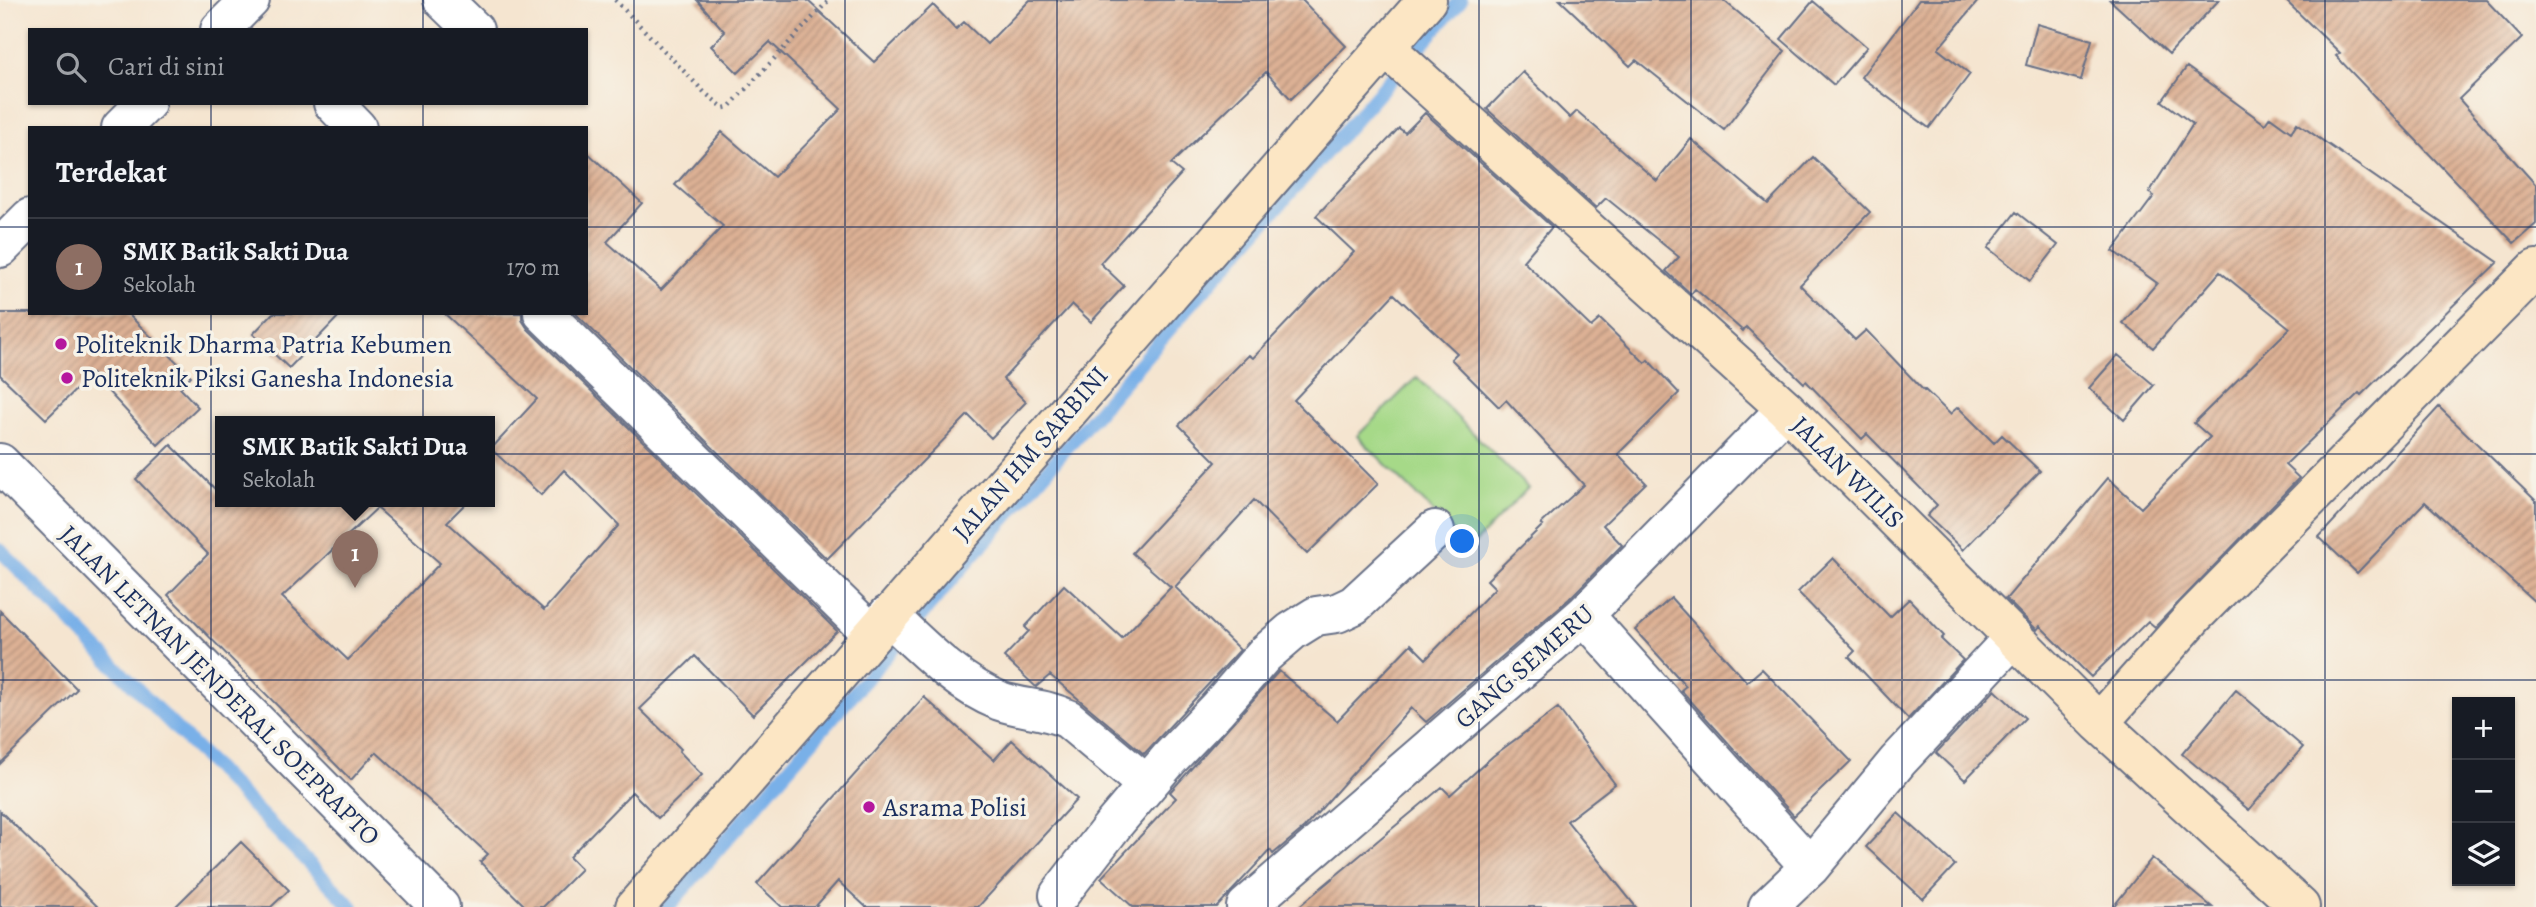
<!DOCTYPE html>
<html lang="id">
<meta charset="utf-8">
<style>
body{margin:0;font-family:Alegreya,serif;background:#242831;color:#f1f3f6}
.controls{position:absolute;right:21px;bottom:21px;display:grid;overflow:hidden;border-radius:0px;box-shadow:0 2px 5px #0004}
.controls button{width:63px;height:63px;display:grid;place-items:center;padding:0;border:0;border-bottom:2px solid #363941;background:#171b24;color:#f1f3f6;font:35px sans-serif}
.you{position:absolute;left:1463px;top:542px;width:24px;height:24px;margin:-18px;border:5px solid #fff;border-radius:50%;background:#1a73e8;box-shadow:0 0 0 10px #1a73e833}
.badge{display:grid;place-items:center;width:46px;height:46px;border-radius:50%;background:#0b8043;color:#fff;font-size:23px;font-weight:700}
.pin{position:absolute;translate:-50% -58px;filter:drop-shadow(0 2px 4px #0008)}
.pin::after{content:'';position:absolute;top:37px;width:24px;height:21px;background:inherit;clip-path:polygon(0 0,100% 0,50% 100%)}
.popup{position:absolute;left:215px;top:416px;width:280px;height:91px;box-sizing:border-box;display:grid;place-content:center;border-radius:0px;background:#171b24;filter:drop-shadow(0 2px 5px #0005);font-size:23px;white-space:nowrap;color:#9ea1a6}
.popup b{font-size:26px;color:#f1f3f6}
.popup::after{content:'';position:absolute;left:50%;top:100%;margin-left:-14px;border:14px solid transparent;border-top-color:#171b24}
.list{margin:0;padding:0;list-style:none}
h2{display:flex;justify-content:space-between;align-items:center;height:91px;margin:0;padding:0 28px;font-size:30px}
h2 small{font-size:23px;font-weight:400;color:#9ea1a6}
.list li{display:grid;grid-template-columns:46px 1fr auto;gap:21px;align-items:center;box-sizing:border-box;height:98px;padding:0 28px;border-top:2px solid #363941}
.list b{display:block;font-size:26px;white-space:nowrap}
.list p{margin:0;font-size:23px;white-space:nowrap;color:#9ea1a6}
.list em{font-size:23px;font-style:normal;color:#9ea1a6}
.icon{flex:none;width:38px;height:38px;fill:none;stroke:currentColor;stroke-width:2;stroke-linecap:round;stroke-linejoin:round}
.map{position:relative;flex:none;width:2536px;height:907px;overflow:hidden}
.search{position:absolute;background:#171b24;box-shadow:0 2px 5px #0004;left:28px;top:28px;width:560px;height:77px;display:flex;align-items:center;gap:18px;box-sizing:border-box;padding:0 24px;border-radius:0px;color:#9ea1a6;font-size:26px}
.panel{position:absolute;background:#171b24;box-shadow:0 2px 5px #0004;left:28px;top:126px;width:560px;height:189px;border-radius:0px}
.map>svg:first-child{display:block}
.green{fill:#a6d988;stroke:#608473;stroke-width:2}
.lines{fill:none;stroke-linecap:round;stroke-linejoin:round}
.stream{stroke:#79b0e8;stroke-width:14}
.building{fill:url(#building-hatch);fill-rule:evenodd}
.street-casing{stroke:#676f86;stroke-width:42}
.secondary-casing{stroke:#676f86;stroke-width:42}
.path{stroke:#676f86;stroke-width:4.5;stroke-dasharray:2 5;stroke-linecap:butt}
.street{stroke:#fff;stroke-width:38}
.secondary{stroke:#fce6c4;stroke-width:38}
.grid{fill:none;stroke:#1b2f5e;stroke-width:2;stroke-opacity:0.55}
.poi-dot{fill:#b5179e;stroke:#f7f3e8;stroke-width:2.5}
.labels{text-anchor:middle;stroke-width:7;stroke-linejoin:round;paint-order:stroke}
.poi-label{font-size:26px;fill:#1b2f5e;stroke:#f7f3e8;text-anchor:start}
.street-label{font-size:26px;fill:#1b2f5e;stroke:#f7f3e8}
</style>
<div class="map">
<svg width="2536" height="907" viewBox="0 0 2536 907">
<defs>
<pattern id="building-hatch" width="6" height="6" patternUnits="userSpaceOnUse" patternTransform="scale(1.75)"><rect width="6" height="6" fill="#ddb194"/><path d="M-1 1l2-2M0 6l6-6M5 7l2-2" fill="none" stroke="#b2907c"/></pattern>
</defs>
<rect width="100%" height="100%" fill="#f7f3e8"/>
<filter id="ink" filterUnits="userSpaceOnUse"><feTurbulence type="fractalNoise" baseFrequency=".0143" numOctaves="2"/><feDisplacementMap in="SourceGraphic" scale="14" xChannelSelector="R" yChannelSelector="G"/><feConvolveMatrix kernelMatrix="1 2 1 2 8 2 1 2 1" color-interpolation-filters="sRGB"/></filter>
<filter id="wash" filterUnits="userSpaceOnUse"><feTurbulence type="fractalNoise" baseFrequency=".00686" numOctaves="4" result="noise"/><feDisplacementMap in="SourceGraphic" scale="28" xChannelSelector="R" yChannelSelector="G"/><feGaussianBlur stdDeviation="1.57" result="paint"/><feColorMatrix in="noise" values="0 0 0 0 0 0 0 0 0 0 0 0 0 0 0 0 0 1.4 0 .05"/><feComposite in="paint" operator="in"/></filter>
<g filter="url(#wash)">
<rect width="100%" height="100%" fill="#f5e5d0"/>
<path class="green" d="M1417 377 1528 488 1470 548 1357 436Z"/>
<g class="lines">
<path class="stream" d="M0 550 352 907
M668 907 1187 309 1461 0"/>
</g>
<g id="blocks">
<path class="building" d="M697 0H807L874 62 933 5 956 29 964 22 987 44 1030 0H1302L1346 46 1291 99 1266 72 1171 164 1182 173 1100 263 1124 286 1091 322 1072 304 1003 379 1026 402 991 438 968 415 827 559 575 313H586V151L642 203 607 242 661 290 723 226 675 185 722 132 774 177 841 109 770 42 738 73 711 46 725 32Z
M1560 0H1723L1785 51 1724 130 1636 60 1630 66Z
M1919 0H1979L1938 49 1970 74 1929 128 1861 77Z
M2110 0H2219L2169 54Z
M2285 0H2486L2522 38 2459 99 2536 185V224L2514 243 2336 56 2340 53Z
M1813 1 1867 47 1834 85 1781 39Z
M2037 24 2092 40 2081 80 2026 65Z
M2187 67 2265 124 2270 117 2291 132 2297 123 2498 262 2361 395 2359 393 2285 465 2299 478 2155 627 2148 621 2091 677 2040 626 2037 630 2006 599 2108 478 2141 508 2210 437 2194 423 2290 328 2220 272 2153 348 2123 323 2157 283 2113 251 2154 196 2149 193 2193 124 2162 101Z
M1523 72 1570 118 1577 111 1657 181 1691 139 1768 204 1813 157 1870 212 1800 285 1855 340 1866 330 1924 391 1925 390 1950 414 1958 407 1994 443 2002 435 2040 471 1963 550 1927 516 1937 505 1867 434 1862 439 1806 381 1804 383 1746 327 1743 331 1695 289 1691 294 1666 271 1679 257 1606 198 1596 208 1487 109Z
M1425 113 1552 227 1523 261 1591 327 1600 319 1645 363 1648 360 1679 393 1618 454 1646 483 1603 525 1622 545 1569 599 1426 722 1411 708 1304 828 1273 854 1270 850 1217 907H1133L1101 878 1176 798 1170 792 1279 671 1337 721 1411 644 1426 659 1495 588 1487 580 1543 525 1541 524 1584 485 1506 400 1499 407 1451 359 1457 353 1394 294 1294 400 1378 484 1307 554 1254 500 1175 587 1240 650 1144 754 1050 675 1036 687 1004 657 1029 631 1025 627 1064 585 1122 638 1171 587 1132 553 1216 462 1179 425 1249 355 1253 358 1354 252 1316 216 1399 128 1405 133Z
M2016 212 2058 245 2030 281 1988 248Z
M0 313H127L191 376 180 388 198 407 158 445 92 374 46 419 0 375Z
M273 313H342L289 368 253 334Z
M444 313H522V320L528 329 837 631 753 715 695 656 640 709 681 749 679 751 702 775 658 818 632 792 569 857 581 869 543 907H526L480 862 488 854 376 752 351 780 168 595 208 554 136 479 171 445 220 494V502H467L447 522 544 610 619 525 564 470 541 495 491 449 537 399ZM377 508 440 563 348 660 282 597Z
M2118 355 2154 385 2124 420 2089 388Z
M2439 407 2536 501V603L2425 502 2357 573 2319 537Z
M1833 558 1890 617 1909 599 1944 636 1941 639 1963 660 1908 719 1849 657 1855 651 1798 592Z
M1671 598 1747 682 1762 669 1851 761 1794 816 1681 690 1686 686 1635 630Z
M0 611 77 689 0 764Z
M1995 690 2025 718 1965 780 1936 753Z
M2236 690 2303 747 2249 810 2182 754Z
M924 697 994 760 1012 740 1077 799 978 907H866L838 881 815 907H782L757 884Z
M1558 708 1615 784 1567 821 1636 907H1298L1442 787 1450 795 1493 756Z
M0 811 98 907H0Z
M1898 813 1955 865 1923 899 1866 847Z
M241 842 289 890 271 907H175Z
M2152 858 2212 907H2113Z"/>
</g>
</g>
<g filter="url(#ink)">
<use href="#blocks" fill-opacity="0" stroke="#676f86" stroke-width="2"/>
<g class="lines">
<g class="street-casing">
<path id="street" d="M443 0 474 30
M220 30 250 0
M333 103 357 128
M121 128 146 103
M0 248 30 218
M543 313 872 634
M0 463 440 907
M888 615C921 646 957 684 1000 701 1022 709 1046 708 1068 719L1147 785
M1584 615 1810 867 1898 761 2014 637
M1059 895 1114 824 1169 759 1217 709 1264 655 1292 631 1316 616 1337 613 1354 605 1435 530
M1246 907 1584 615 1786 409
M1768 907 1810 867"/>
</g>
<g class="secondary-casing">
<path id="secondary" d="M1386 48 1786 409 2099 723 2300 907
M2099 723 2194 616 2536 269
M635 907 1427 0"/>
</g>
<path class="path" d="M615 0 705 93 724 108 729 107 829 0"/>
<use href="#street" class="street"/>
<use href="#secondary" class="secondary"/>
</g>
</g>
<path class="grid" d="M211 0V30M423 0V30M634 0V907M845 0V907M1057 0V907M1268 0V907M1479 0V907M1691 0V907M1902 0V907M2113 0V907M2325 0V907M211 103V128M423 103V128M0 227H30M586 227H2536M211 313V907M423 313V907M0 454H2536M0 680H2536"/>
<g class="poi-dot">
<circle cx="61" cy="344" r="7"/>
<circle cx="67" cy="378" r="7"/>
<circle cx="869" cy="807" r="7"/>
</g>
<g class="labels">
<g class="poi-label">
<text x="75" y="353">Politeknik Dharma Patria Kebumen</text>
<text x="81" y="387">Politeknik Piksi Ganesha Indonesia</text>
<text x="883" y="816">Asrama Polisi</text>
</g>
<g class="street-label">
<text transform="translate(1030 453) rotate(-49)" y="9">JALAN HM SARBINI</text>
<text transform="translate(1848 472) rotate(45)" y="9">JALAN WILIS</text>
<text transform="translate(1524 666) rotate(-41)" y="9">GANG SEMERU</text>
<text transform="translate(220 685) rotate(45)" y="9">JALAN LETNAN JENDERAL SOEPRAPTO</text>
</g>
</g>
</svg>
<div class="controls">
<button>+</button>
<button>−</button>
<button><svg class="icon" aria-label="layers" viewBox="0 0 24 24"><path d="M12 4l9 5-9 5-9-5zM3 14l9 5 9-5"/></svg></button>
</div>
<div class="you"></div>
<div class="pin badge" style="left:355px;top:588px;background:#8d6e63">1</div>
<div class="popup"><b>SMK Batik Sakti Dua</b>Sekolah</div>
<div class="search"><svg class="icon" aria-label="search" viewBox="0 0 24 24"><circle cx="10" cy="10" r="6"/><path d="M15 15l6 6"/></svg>Cari di sini</div>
<section class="panel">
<h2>Terdekat<small></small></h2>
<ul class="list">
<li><span class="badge" style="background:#8d6e63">1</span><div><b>SMK Batik Sakti Dua</b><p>Sekolah</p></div><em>170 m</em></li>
</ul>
</section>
</div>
